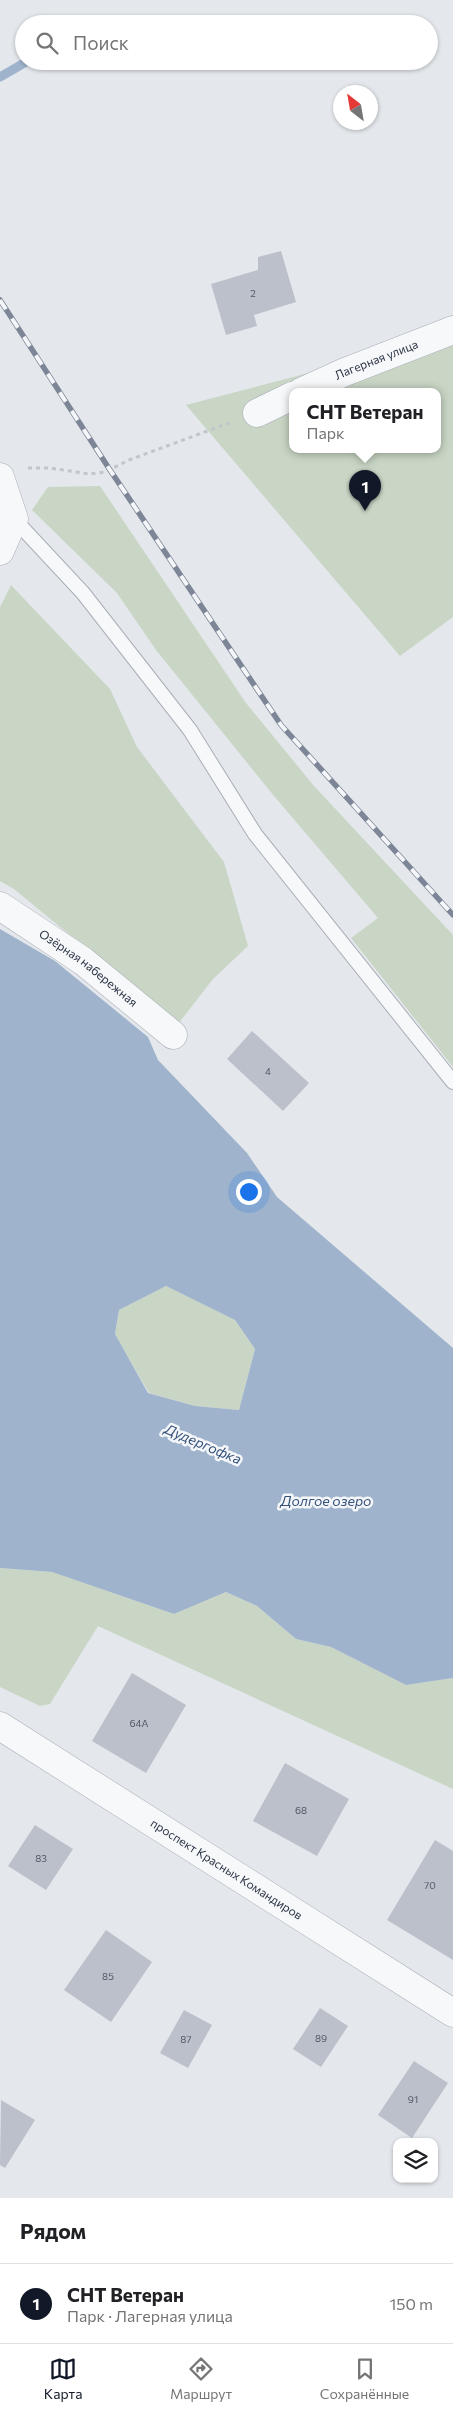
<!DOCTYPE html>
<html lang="ru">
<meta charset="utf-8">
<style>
body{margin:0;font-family:Commissioner,sans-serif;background:#f6f6f6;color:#202124}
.controls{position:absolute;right:15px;bottom:15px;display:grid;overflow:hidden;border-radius:10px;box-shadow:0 1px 4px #0004}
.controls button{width:45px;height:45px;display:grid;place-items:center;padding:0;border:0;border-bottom:1px solid #e0e0e0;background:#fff;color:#202124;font:25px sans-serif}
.compass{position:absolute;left:333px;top:85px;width:45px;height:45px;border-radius:50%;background:#fff;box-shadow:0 1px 4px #0004;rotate:329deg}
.you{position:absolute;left:248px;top:1191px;width:18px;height:18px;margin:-12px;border:4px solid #fff;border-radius:50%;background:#1a73e8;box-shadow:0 0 0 8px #1a73e833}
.badge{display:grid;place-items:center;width:32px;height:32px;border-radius:50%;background:#111827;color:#fff;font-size:16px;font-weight:700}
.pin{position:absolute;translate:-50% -41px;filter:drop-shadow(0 1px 2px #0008)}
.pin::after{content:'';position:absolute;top:26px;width:18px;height:15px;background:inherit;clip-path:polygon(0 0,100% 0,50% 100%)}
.popup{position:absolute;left:289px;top:388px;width:152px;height:65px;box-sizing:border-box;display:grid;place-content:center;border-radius:10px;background:#fff;filter:drop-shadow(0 1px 4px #0005);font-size:16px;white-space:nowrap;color:#757577}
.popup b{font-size:19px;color:#202124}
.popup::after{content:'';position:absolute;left:50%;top:100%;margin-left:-10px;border:10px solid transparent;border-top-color:#fff}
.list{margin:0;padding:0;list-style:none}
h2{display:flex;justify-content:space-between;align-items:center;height:65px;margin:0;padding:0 20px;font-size:21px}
h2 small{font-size:16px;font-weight:400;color:#757577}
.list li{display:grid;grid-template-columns:32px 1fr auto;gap:15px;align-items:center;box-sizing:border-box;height:80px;padding:0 20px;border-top:1px solid #e0e0e0}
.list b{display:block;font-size:19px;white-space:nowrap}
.list p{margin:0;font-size:16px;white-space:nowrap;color:#757577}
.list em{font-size:16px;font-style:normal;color:#757577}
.icon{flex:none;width:28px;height:28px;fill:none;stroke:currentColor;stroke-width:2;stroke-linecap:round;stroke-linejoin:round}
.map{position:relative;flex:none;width:453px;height:2198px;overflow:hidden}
.search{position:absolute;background:#fff;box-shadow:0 1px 4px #0004;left:15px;right:15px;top:15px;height:55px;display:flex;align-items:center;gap:12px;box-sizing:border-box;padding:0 18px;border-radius:28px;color:#757577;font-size:19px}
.sheet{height:145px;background:#fff}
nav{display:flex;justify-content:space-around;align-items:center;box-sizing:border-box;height:70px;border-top:1px solid #e0e0e0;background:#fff;font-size:14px;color:#757577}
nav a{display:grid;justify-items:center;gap:2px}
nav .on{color:#111827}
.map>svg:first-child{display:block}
.green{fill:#c9d6c5;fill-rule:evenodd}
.water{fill:#9fb4cc;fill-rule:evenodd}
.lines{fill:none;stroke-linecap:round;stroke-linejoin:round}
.stream{stroke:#9fb4cc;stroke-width:9}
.building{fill:#bbc0ca}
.service-casing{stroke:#a9aeb7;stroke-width:16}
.minor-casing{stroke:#a9aeb7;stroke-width:29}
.tertiary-casing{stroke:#a9aeb7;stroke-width:29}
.path{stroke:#c2c5cb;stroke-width:3;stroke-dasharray:4 4;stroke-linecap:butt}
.service{stroke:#f7f8fa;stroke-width:14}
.minor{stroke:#f7f8fa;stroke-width:28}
.tertiary{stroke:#f7f8fa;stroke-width:28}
.rail-casing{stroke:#7d8696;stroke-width:5.5}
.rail{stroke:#f4f6f9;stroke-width:4;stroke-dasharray:11;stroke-linecap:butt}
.labels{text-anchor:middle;stroke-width:5;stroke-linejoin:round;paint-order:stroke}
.number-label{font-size:10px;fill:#4f5766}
.street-label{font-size:12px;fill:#2b3445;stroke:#f4f6f9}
.water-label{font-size:14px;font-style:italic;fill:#34527a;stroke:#f4f6f9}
</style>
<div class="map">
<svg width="453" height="2198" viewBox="0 0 453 2198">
<rect width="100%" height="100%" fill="#e4e7ec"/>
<path class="green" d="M453 315V617L400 656 186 405 316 371ZM292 392H438V450H292Z
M100 486 246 703 314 786 453 935V1067L351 938 378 918 274 796 156 650 117 593 32 510 48 487Z
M11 585 110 689 137 747 224 862 248 946 213 979 178 1024 14 889 0 881V607Z
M166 1286 235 1320 255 1349 239 1410 195 1406 149 1393 115 1335 119 1310Z
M0 1568 52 1572 174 1614 226 1592 257 1606 296 1639 331 1647 406 1685 453 1678V1789L98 1626 50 1704 40 1706 0 1687Z"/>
<path class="water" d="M0 929 55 961 148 1037 158 1060 247 1153 277 1197 453 1348V1678L406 1685 331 1647 296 1639 257 1606 226 1592 174 1614 52 1572 0 1568ZM166 1286 235 1320 255 1349 239 1410 195 1406 148 1393 115 1334 119 1310Z"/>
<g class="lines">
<path class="stream" d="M0 77 26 62"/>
</g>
<path class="building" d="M281 251 296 302 254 315 257 326 226 335 211 284 258 270V257Z
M252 1031 309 1083 283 1111 227 1059Z
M132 1673 186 1705 146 1773 92 1741Z
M285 1763 349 1799 317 1856 253 1821Z
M35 1825 73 1849 46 1890 8 1866Z
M435 1840 453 1851V1960L387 1920Z
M106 1930 152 1962 111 2022 64 1990Z
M320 2008 348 2026 321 2067 293 2049Z
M184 2010 212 2025 188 2068 160 2053Z
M414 2061 448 2083 412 2138 378 2115Z
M1 2100 35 2120 5 2168 0 2165Z"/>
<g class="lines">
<g class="service-casing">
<path id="service" d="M14 519 83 593 190 730 255 834 453 1082"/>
</g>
<g class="minor-casing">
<g id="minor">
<path id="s1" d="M301 392 345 372 453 330"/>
<path d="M257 413 292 396"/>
<path d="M0 477 14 519 0 551"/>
<path id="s2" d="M0 906 83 961 173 1035"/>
</g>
</g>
<g class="tertiary-casing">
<g id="tertiary">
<path id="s3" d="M0 1726 453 2013"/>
</g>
</g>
<path class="path" d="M28 468H50L89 474 105 472 129 460 229 423"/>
<use href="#service" class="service"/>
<use href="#minor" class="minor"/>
<use href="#tertiary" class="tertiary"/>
<g class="rail-casing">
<path id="rail" d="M0 300 110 470 281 725 453 915"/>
</g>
<use href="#rail" class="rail"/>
</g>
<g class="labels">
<g class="number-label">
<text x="253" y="297">2</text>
<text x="268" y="1075">4</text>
<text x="139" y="1727">64А</text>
<text x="301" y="1814">68</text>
<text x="41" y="1862">83</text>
<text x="430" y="1889">70</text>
<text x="108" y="1980">85</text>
<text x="321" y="2042">89</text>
<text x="186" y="2043">87</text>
<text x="413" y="2103">91</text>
</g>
<g class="street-label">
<text dy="4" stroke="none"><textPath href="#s1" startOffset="82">Лагерная улица</textPath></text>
<text dy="4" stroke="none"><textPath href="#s2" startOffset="108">Озёрная набережная</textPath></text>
<text dy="4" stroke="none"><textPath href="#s3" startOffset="268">проспект Красных Командиров</textPath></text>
</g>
<g class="water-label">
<text transform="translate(203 1444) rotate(23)" y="5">Дудергофка</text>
<text x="326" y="1506">Долгое озеро</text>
</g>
</g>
</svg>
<div class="controls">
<button><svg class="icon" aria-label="layers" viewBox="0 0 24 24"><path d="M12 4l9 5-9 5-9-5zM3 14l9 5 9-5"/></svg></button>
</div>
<svg class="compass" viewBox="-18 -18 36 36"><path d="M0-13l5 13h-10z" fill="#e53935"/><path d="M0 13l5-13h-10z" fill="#757577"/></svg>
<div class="you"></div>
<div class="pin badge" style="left:365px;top:511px">1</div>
<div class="popup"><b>СНТ Ветеран</b>Парк</div>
<div class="search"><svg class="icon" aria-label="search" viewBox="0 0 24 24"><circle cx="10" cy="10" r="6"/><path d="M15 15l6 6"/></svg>Поиск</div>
</div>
<section class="sheet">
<h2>Рядом<small></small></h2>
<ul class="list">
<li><span class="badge">1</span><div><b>СНТ Ветеран</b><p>Парк · Лагерная улица</p></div><em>150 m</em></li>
</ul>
</section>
<nav>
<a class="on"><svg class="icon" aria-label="map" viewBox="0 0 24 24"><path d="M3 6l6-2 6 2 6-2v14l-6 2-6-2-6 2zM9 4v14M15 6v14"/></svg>Карта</a>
<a><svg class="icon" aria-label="directions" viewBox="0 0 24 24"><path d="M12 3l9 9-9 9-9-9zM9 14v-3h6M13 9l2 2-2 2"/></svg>Маршрут</a>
<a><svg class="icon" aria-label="saved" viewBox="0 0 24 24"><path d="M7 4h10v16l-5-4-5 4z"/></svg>Сохранённые</a>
</nav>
